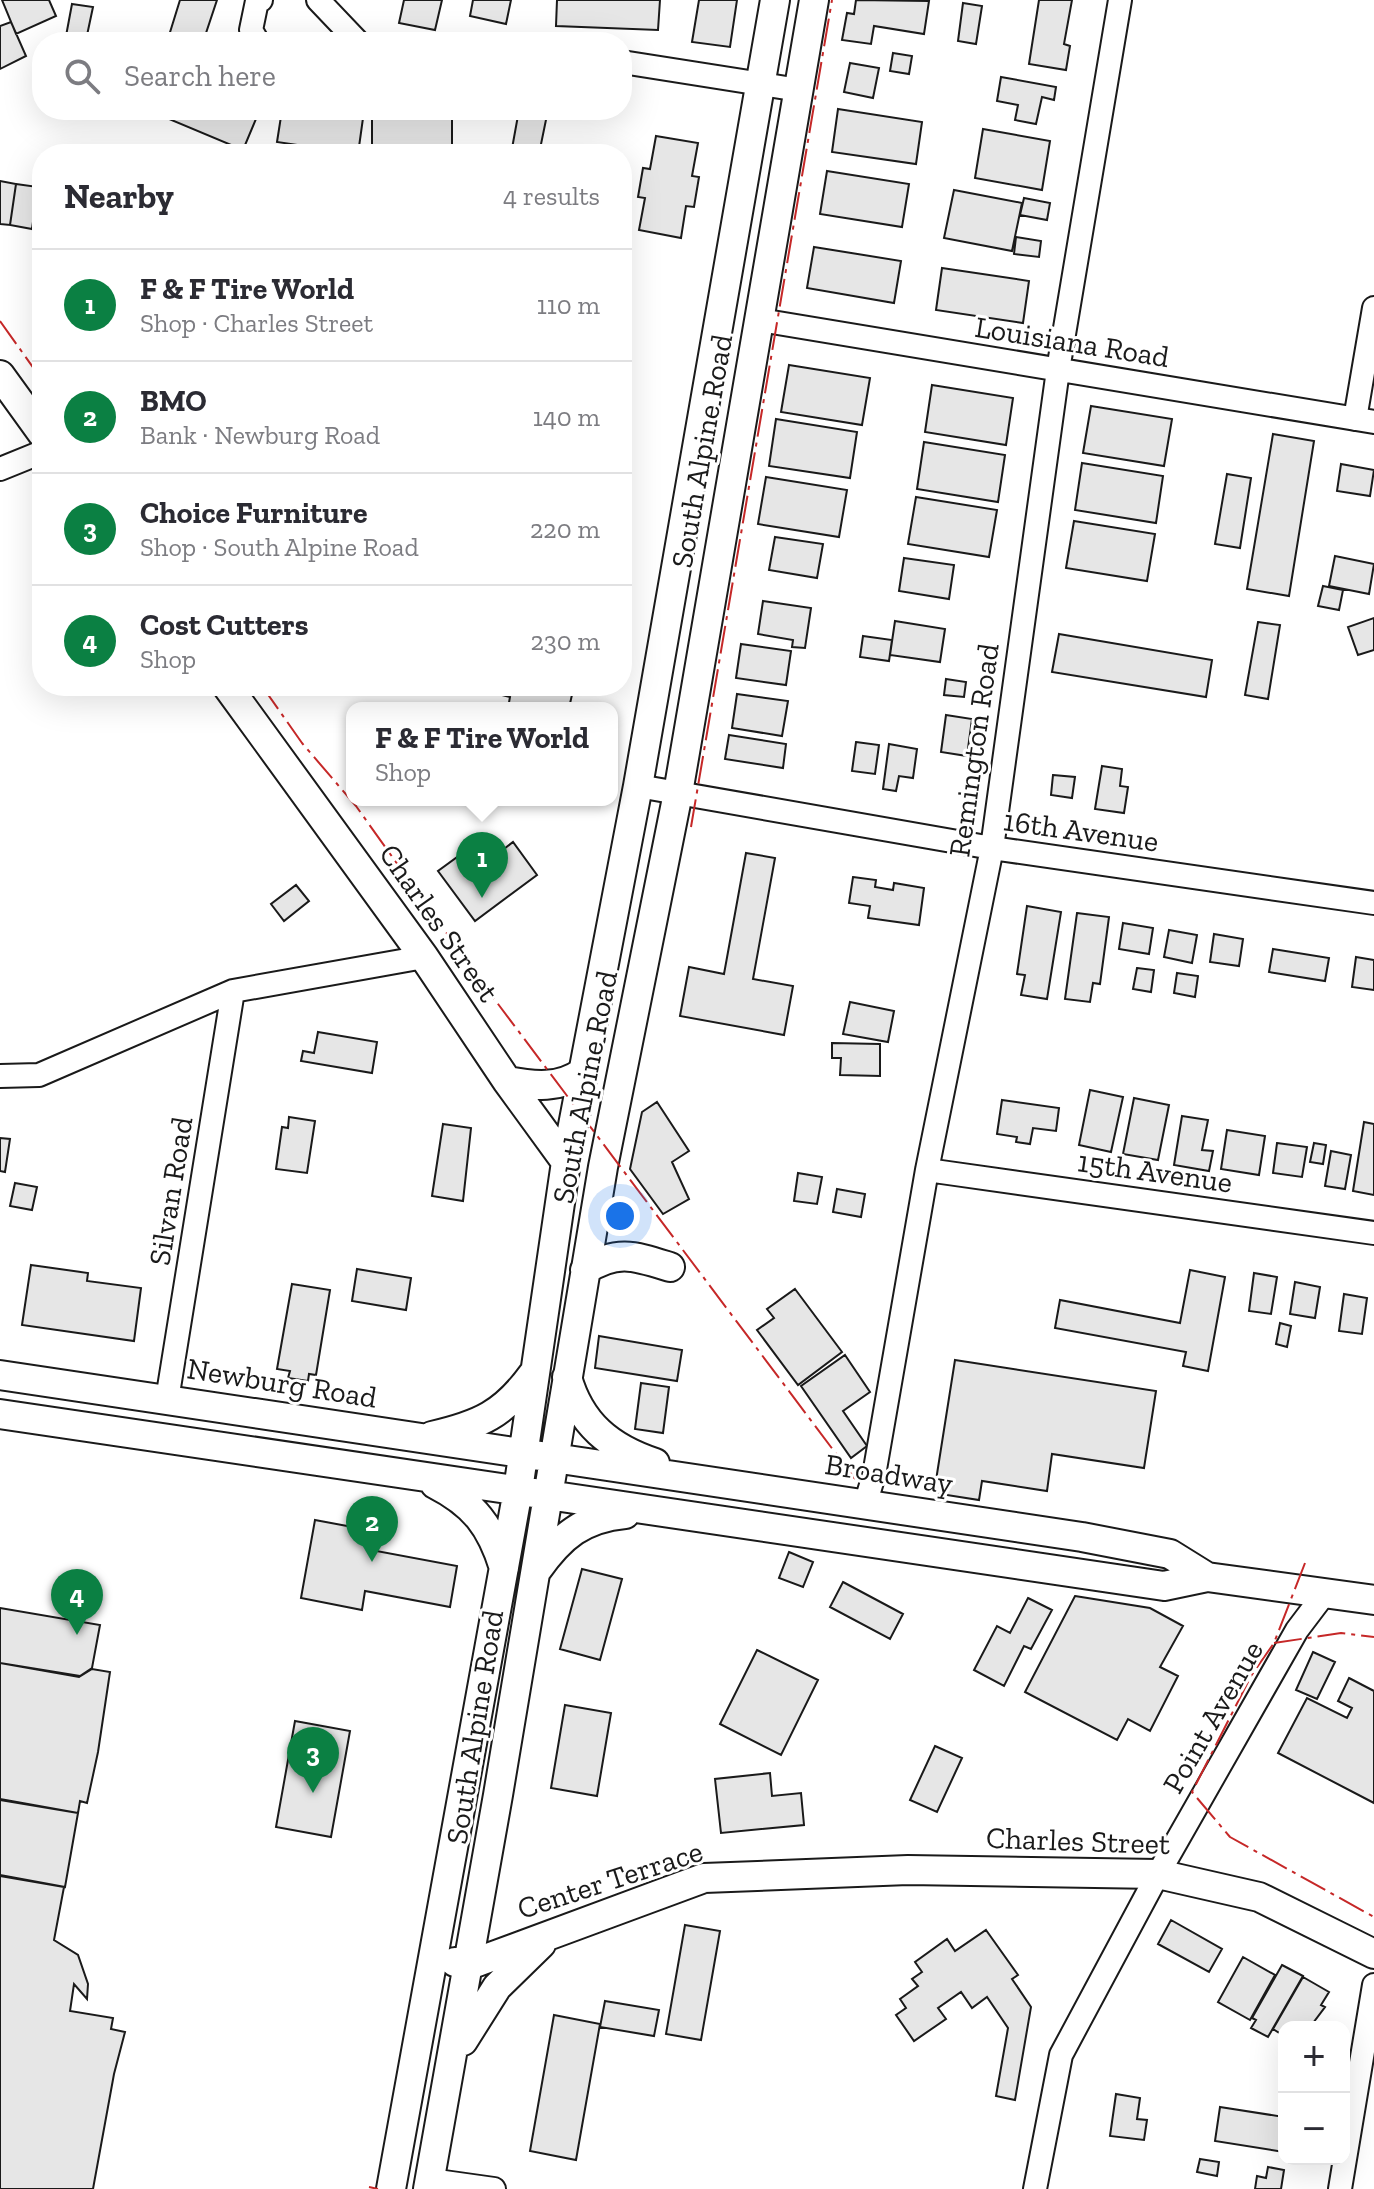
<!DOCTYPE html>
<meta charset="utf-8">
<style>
body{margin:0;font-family:"Zilla Slab",serif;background:#f2f2f3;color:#2b2b33}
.controls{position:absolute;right:24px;bottom:24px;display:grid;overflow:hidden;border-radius:16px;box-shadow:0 8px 32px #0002}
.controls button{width:72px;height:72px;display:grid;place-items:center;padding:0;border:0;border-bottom:2px solid #e1e1e2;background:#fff;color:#2b2b33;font:40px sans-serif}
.you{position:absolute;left:620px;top:1216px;width:28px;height:28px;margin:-20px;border:6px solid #fff;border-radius:50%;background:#1a73e8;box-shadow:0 0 0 12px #1a73e833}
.badge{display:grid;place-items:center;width:52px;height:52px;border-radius:50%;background:#0b8043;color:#fff;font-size:26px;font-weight:700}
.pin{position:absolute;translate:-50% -66px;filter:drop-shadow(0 2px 4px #0008)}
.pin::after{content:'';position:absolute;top:42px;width:28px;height:24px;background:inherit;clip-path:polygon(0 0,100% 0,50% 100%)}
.popup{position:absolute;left:346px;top:702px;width:272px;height:104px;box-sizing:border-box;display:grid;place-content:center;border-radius:16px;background:#fff;filter:drop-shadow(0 2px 6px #0005);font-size:26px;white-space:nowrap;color:#7c7c81}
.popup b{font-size:30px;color:#2b2b33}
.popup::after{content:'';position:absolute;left:50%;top:100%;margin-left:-16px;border:16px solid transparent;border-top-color:#fff}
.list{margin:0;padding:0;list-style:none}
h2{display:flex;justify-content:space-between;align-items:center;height:104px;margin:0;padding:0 32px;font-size:34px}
h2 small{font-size:26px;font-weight:400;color:#7c7c81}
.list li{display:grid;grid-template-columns:52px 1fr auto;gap:24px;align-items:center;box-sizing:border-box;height:112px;padding:0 32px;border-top:2px solid #e1e1e2}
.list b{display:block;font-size:30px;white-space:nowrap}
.list p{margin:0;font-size:26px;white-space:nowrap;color:#7c7c81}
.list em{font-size:26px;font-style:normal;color:#7c7c81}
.icon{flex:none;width:44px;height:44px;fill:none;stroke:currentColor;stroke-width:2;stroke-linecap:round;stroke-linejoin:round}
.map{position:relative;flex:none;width:1374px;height:2189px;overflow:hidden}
.search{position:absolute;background:#fff;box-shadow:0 8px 32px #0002;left:32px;top:32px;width:600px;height:88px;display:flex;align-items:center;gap:20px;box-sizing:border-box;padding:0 28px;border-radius:32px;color:#7c7c81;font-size:30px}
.panel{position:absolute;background:#fff;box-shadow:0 8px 32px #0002;left:32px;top:144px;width:600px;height:552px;border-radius:32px}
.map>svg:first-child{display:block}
.building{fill:#e6e6e6;stroke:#1a1a1a;stroke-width:2}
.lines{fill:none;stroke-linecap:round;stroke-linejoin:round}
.minor-casing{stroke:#1a1a1a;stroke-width:26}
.major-casing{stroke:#1a1a1a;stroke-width:32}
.minor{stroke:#fff;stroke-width:22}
.major{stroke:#fff;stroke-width:28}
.power{stroke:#c62828;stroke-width:2;stroke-dasharray:28 6 4 6;stroke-linecap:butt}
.labels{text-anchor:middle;stroke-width:6;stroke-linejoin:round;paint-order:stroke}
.street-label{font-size:30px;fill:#1a1a1a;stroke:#fff}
</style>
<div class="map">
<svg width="1374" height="2189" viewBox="0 0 1374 2189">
<rect width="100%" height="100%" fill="#fff"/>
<path class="building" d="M2 0H49L56 16 16 34Z
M180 0H217L203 42H167Z
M404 0H442L435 30 399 23Z
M473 0H511L506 24 470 16Z
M557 0H660L658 30 556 26Z
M699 0H737L730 47 692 42Z
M856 0 929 1 924 34 874 26 871 44 842 40 847 13 854 14Z
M1039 0H1072L1064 44 1070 46 1066 70 1029 64Z
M963 3 982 6 976 44 958 41Z
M72 4 93 7 86 40 66 36Z
M11 22 26 56 0 69V26Z
M893 53 912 56 909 74 890 71Z
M850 63 879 68 873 98 844 92Z
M1001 77 1056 87 1054 100 1042 97 1036 124 1015 120 1018 105 997 101Z
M838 109 922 122 916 164 832 152Z
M158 110H247L258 114 243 150 157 114Z
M282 110 364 111 358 154 277 142Z
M372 110H452V145H372Z
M519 110H548L539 154H511Z
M983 129 1050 141 1042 190 975 178Z
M656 136 698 143 692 176 699 177 694 207 686 206 681 238 639 230 645 198 638 197 643 168 650 169Z
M827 171 909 184 902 227 820 214Z
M0 181 16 184 10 225 0 224Z
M16 184 38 187 32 229 10 225Z
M38 187 42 188V230L32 229Z
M954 190 1022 203 1012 251 944 238Z
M1024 198 1050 203 1047 220 1020 215Z
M1016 237 1041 241 1039 257 1014 254Z
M814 247 901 261 894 303 807 288Z
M942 268 1029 281 1023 323 936 310Z
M789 365 870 378 862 425 781 412Z
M932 385 1013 398 1006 445 925 432Z
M1091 406 1172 419 1164 466 1083 453Z
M776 419 857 432 850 478 769 466Z
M1273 434 1314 441 1289 596 1247 589Z
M924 442 1005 455 998 502 917 489Z
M1082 463 1163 476 1156 523 1075 510Z
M1341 464 1374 470 1370 496 1337 491Z
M1227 474 1251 478 1240 548 1215 544Z
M766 477 847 490 839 537 758 524Z
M916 497 997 510 989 557 908 544Z
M1074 521 1155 534 1147 581 1066 568Z
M775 537 823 544 817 578 769 570Z
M1335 556 1374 564 1369 594 1329 586Z
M904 558 954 565 949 599 899 591Z
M1323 586 1343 590 1339 610 1318 606Z
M763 601 811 608 805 648 792 647 793 640 758 634Z
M1374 618V650L1358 655 1348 627Z
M895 621 945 629 940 662 890 655Z
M1258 622 1280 625 1268 699 1245 695Z
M1059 634 1212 660 1206 697 1052 672Z
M863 636 892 640 889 661 860 657Z
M741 644 791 651 786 685 736 678Z
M946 679 966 682 964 697 944 695Z
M487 686H574L569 708H508L510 697 486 691Z
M737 694 788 701 782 736 732 728Z
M946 715 972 719 967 756 941 752Z
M729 735 786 744 783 768 725 759Z
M856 742 879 745 875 774 852 771Z
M889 744 917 749 913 778 899 776 896 791 883 789Z
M1102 766 1122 769 1120 786 1128 787 1124 813 1095 809Z
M1053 775 1075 777 1072 798 1051 795Z
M482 839 495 856 513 842 537 875 475 921 438 871Z
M746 853 775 858 753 979 793 986 784 1035 680 1016 689 967 724 974Z
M853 877 876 880 875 887 893 890 894 883 924 888 919 925 868 918 870 906 849 903Z
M296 885 309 901 284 921 271 904Z
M1027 906 1061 912 1047 999 1021 995 1025 975 1017 974Z
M1077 913 1109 917 1100 984 1093 983 1090 1002 1065 999Z
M1123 923 1153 928 1149 954 1119 949Z
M1169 930 1197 935 1192 963 1164 957Z
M1214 934 1243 939 1239 966 1210 962Z
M1273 949 1329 958 1325 981 1269 972Z
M1356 957 1374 960V990L1352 987Z
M1137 968 1154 970 1151 992 1133 989Z
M1177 973 1198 976 1195 997 1174 993Z
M850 1002 894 1011 888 1042 843 1034Z
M318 1032 377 1042 372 1073 301 1061 303 1051 314 1053Z
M832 1043 880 1044V1076L840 1075 841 1058H832Z
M1090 1090 1123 1097 1111 1152 1079 1145Z
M1134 1098 1169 1105 1158 1160 1123 1154Z
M1002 1100 1059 1108 1056 1131 1033 1128 1030 1144 1016 1142 1017 1137 997 1134Z
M657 1102 689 1151 672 1162 689 1199 663 1214 630 1169 642 1112Z
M1182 1116 1208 1120 1202 1150 1213 1151 1209 1171 1174 1165Z
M289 1117 315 1121 307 1173 276 1169 282 1127 288 1128Z
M1364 1122 1374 1124V1195L1353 1191Z
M443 1124 471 1128 463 1201 432 1196Z
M1227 1130 1265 1136 1259 1175 1221 1169Z
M0 1138 10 1139 5 1172 0 1171Z
M1277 1143 1307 1147 1302 1177 1273 1173Z
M1314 1143 1326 1145 1323 1164 1310 1162Z
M1331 1151 1351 1155 1345 1189 1325 1186Z
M798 1173 822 1177 817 1204 794 1201Z
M15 1183 37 1187 32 1210 10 1206Z
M837 1189 865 1194 861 1217 833 1212Z
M31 1265 88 1273 87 1281 141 1288 134 1341 22 1325Z
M357 1269 411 1278 406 1310 352 1301Z
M1190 1270 1225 1277 1208 1371 1183 1366 1186 1352 1055 1328 1060 1300 1180 1323Z
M1254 1273 1277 1277 1271 1314 1249 1311Z
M1295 1282 1320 1287 1315 1318 1290 1314Z
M292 1284 330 1290 316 1375 309 1374 308 1381 288 1378 290 1371 277 1369Z
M795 1289 842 1352 798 1385 757 1330 774 1318 767 1309Z
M1344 1294 1367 1298 1362 1334 1339 1331Z
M1280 1323 1291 1326 1287 1347 1276 1344Z
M599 1336 682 1350 677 1381 595 1368Z
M845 1355 870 1392 843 1411 867 1446 851 1458 801 1386Z
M955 1360 1156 1391 1144 1468 1052 1454 1047 1491 982 1481 979 1500 934 1493Z
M641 1383 669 1387 663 1433 635 1429Z
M315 1520 374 1531 371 1550 457 1566 450 1607 365 1591 362 1610 301 1598Z
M789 1552 813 1562 803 1587 779 1578Z
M582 1569 622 1579 600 1660 560 1649Z
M843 1582 903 1614 890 1639 830 1607Z
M1075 1596 1150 1608 1183 1626 1160 1667 1178 1676 1150 1731 1128 1719 1117 1740 1025 1692Z
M1028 1598 1052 1610 1031 1649 1024 1646 1004 1686 974 1670 997 1626 1010 1633Z
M0 1608 100 1625 92 1668 80 1676 0 1663Z
M757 1650 818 1680 781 1755 720 1724Z
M1313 1652 1335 1662 1317 1699 1296 1690Z
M0 1663 79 1677 92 1669 110 1672 98 1752 87 1803 80 1801 78 1813 0 1799Z
M1349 1678 1374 1691V1803L1278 1753 1307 1698 1347 1718 1352 1708 1338 1701Z
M565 1705 611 1713 597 1796 551 1788Z
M295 1721 350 1731 331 1837 276 1827Z
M935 1746 962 1758 937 1812 910 1800Z
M770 1773 772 1796 801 1793 804 1825 721 1833 715 1779Z
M0 1800 78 1813 65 1887 0 1875Z
M0 1876 64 1887 54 1940 78 1955 88 1984 87 1999 74 1984 70 2011 113 2018 111 2029 125 2032 114 2074 93 2189H0Z
M1171 1920 1222 1949 1209 1972 1158 1944Z
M685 1925 720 1931 701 2040 666 2034Z
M986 1930 1018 1975 1012 1979 1031 2007 1015 2100 996 2096 1008 2028 987 1997 972 2008 961 1992 938 2008 946 2019 914 2041 896 2015 906 2008 900 1999 918 1986 912 1979 922 1972 915 1962 947 1939 955 1951Z
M1243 1957 1275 1975 1250 2020 1218 2002Z
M1282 1965 1303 1976 1268 2037 1251 2028 1256 2020 1252 2018Z
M1303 1977 1329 1992 1321 2005 1325 2007 1310 2027H1284V2036L1273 2029Z
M605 2001 659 2010 654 2036 600 2027Z
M554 2015 600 2024 576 2160 530 2151Z
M1116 2094 1140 2098 1137 2119 1147 2120 1144 2140 1110 2136Z
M1220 2107 1284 2117V2152L1215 2141Z
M1200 2159 1219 2162 1217 2176 1197 2172Z
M1268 2167 1284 2170 1281 2189H1255L1257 2176 1266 2178Z"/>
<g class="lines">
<g class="minor-casing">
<path id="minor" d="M318 0 358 42
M258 42 251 30 257 1 261 0
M622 62 799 90
M760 320 1374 422
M1355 419 1374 308
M0 469 42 452
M638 786 992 848 1374 903
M0 1076 39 1075 233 991 424 957
M927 1170 1374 1233
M167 1400 233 991
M865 1505 874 1475 927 1170 992 848 1058 370 1120 0
M430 2180 494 2189
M1035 2189 1061 2055 1158 1874 1297 1630 1325 1593
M1340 2189 1374 1985"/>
</g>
<g class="major-casing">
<path id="major" d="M0 375 42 433
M227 686 424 957 507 1081 566 1162
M507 1081C534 1086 560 1089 583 1072
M585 1270C617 1249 635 1256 670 1267
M0 1375 1082 1537 1170 1554 1207 1577
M567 1377C580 1424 610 1448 655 1463
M0 1414 1164 1586 1207 1577 1374 1600
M432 1436C480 1425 504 1414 533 1374
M435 1484C474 1504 491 1526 504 1568
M537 1570C561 1536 583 1518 625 1514
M455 1962 469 1965 704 1878 908 1870 1158 1874 1259 1897 1374 1954
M463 2041 497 1987 541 1944
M391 2189 518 1490 566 1162 638 786 775 0
M428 2189 498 1795 603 1167 678 793 814 0"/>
</g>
<use href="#minor" class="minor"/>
<use href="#major" class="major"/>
<path class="power" d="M0 321 42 380
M262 686 302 743 356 806 480 980 855 1479
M691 827 832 0
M1305 1563 1274 1643 1251 1676 1192 1792 1230 1837 1374 1917
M1274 1643 1341 1633 1374 1637
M369 2187 378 2189"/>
</g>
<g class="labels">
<g class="street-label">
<text transform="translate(1072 342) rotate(9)" y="10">Louisiana Road</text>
<text transform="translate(702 451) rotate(-80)" y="10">South Alpine Road</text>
<text transform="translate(974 750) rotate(-82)" y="10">Remington Road</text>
<text transform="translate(1081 831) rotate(8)" y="10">16th Avenue</text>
<text transform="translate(439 923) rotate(55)" y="10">Charles Street</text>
<text transform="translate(585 1087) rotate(-79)" y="10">South Alpine Road</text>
<text transform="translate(1155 1172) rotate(8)" y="10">15th Avenue</text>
<text transform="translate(171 1191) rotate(-81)" y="10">Silvan Road</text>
<text transform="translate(282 1383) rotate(9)" y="10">Newburg Road</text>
<text transform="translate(889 1474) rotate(9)" y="10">Broadway</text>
<text transform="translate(1213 1717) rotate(-60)" y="10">Point Avenue</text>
<text transform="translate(475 1727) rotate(-81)" y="10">South Alpine Road</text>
<text transform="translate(1078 1841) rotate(2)" y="10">Charles Street</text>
<text transform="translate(610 1880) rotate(-18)" y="10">Center Terrace</text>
</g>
</g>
</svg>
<div class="controls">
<button>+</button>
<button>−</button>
</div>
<div class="you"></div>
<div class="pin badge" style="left:482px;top:898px">1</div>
<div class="popup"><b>F &amp; F Tire World</b>Shop</div>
<div class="pin badge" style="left:372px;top:1562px">2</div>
<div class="pin badge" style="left:313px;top:1793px">3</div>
<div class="pin badge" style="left:77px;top:1635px">4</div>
<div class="search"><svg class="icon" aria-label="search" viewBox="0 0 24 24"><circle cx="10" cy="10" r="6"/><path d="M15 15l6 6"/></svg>Search here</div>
<section class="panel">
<h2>Nearby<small>4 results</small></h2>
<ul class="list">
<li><span class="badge">1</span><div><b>F &amp; F Tire World</b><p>Shop · Charles Street</p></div><em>110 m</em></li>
<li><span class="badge">2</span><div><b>BMO</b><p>Bank · Newburg Road</p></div><em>140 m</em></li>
<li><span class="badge">3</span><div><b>Choice Furniture</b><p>Shop · South Alpine Road</p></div><em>220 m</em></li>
<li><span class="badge">4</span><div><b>Cost Cutters</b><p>Shop</p></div><em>230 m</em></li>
</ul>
</section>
</div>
